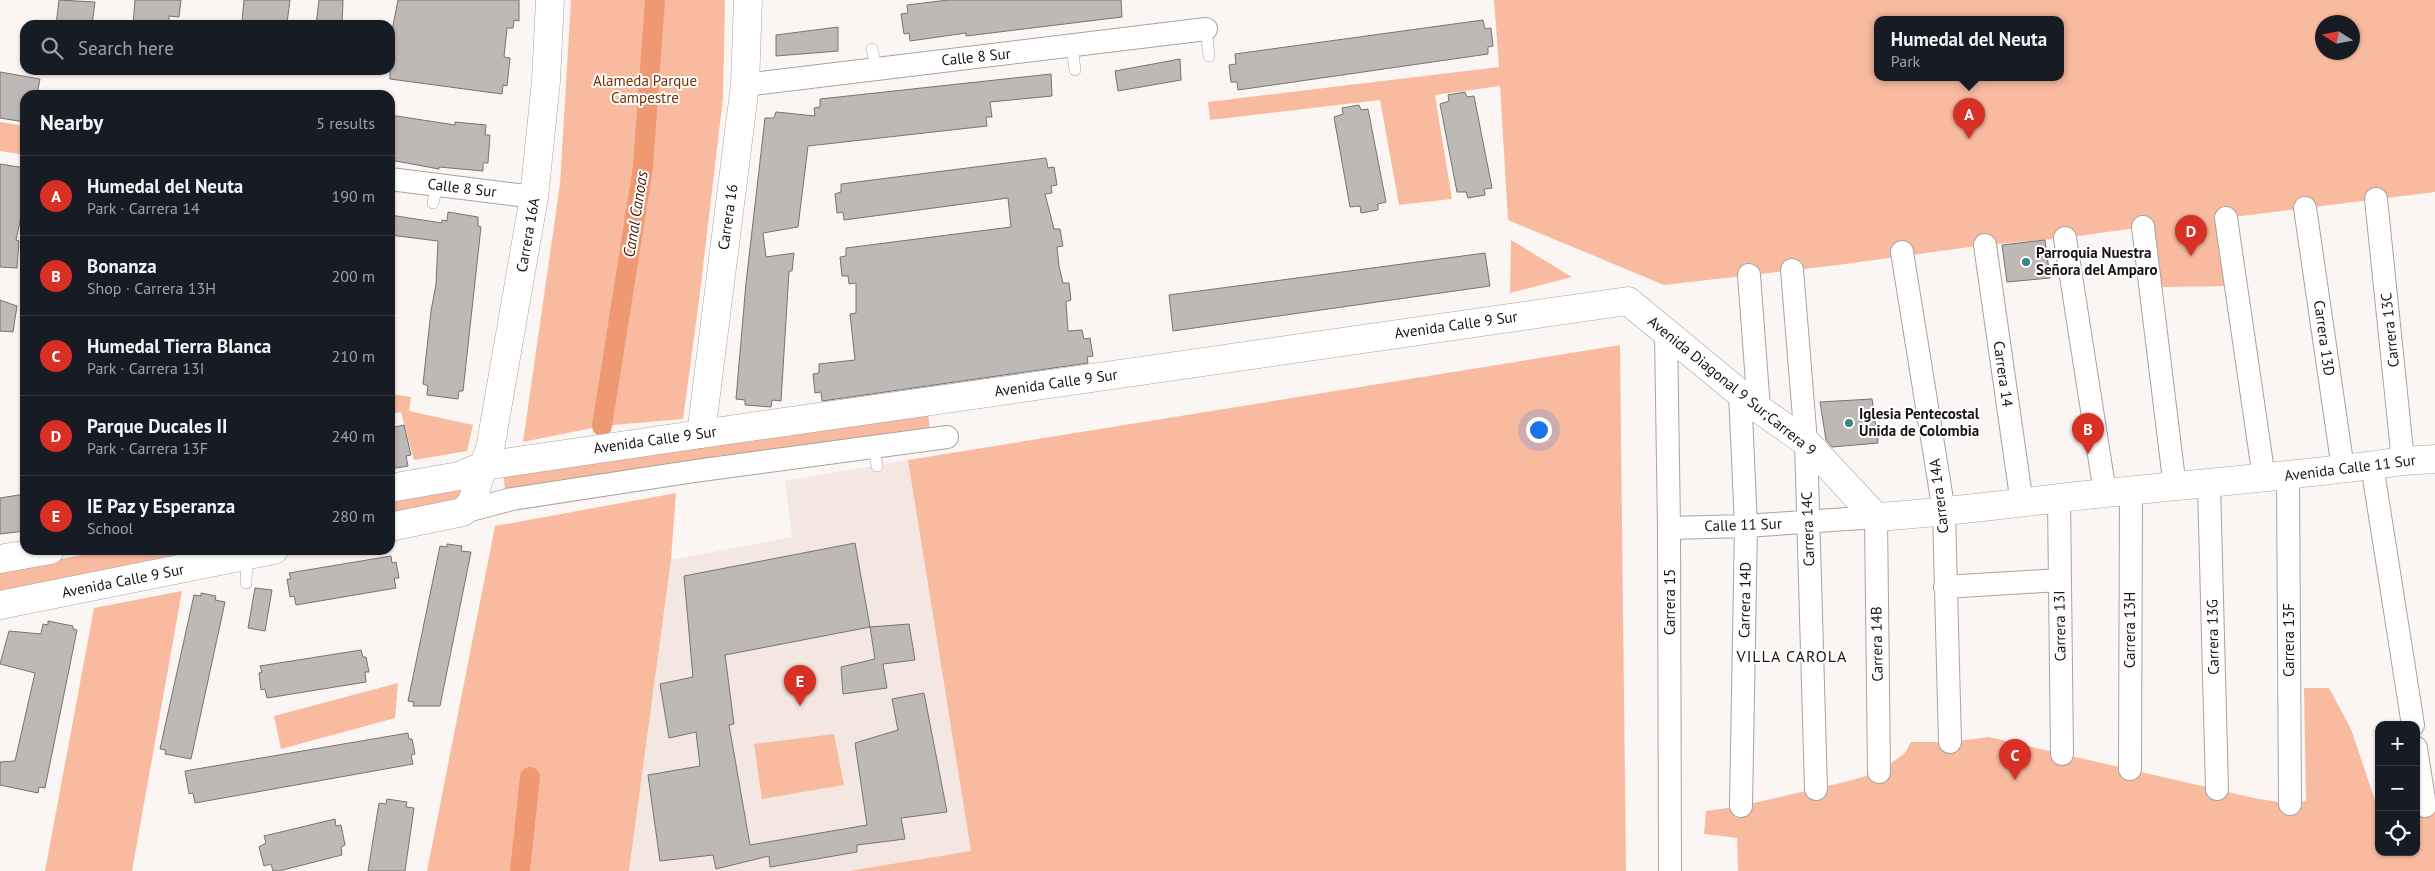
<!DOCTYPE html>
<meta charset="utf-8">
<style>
body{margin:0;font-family:"PT Sans",sans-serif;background:#242831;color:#f1f3f6}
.controls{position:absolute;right:15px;bottom:15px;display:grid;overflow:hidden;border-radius:10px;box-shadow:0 1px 4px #0004}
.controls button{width:45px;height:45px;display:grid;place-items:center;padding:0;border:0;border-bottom:1px solid #363941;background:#171b24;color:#f1f3f6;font:25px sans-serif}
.compass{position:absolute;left:2315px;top:15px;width:45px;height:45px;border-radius:50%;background:#171b24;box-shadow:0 1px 4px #0004;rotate:281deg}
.you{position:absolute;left:1538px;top:429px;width:18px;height:18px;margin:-12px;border:4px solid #fff;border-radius:50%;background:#1a73e8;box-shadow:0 0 0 8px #1a73e833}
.badge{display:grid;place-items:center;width:32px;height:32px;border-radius:50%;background:#d93025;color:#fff;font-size:16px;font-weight:700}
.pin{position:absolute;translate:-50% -41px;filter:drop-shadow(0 1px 2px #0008)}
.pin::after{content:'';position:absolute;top:26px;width:18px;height:15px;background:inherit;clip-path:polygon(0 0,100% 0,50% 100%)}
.popup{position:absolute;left:1874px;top:16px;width:190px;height:65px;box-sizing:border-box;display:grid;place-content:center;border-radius:10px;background:#171b24;filter:drop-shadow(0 1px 4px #0005);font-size:16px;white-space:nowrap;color:#9ea1a6}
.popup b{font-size:19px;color:#f1f3f6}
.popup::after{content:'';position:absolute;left:50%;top:100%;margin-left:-10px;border:10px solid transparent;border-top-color:#171b24}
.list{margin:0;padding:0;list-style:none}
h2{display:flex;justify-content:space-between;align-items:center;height:65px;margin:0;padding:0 20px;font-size:21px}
h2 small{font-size:16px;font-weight:400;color:#9ea1a6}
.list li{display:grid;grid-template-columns:32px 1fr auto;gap:15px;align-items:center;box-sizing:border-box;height:80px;padding:0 20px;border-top:1px solid #363941}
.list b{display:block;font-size:19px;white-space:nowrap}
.list p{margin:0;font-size:16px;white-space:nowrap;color:#9ea1a6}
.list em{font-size:16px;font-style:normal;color:#9ea1a6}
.icon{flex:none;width:28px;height:28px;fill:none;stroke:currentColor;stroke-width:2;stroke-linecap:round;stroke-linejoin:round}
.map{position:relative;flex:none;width:2435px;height:871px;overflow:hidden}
.search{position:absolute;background:#171b24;box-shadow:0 1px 4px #0004;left:20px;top:20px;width:375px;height:55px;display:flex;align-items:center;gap:12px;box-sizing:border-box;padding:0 18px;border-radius:15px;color:#9ea1a6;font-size:19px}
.panel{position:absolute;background:#171b24;box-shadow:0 1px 4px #0004;left:20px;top:90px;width:375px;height:465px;border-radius:15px}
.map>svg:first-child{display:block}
.built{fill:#f4e7e2}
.green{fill:#f9bba0;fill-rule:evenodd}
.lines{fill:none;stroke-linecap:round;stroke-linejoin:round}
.canal{stroke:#ef9972;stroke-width:20}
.building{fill:#beb9b7;stroke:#777371}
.service-casing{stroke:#a8a3a1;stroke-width:12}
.minor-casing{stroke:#a8a3a1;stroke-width:24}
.tertiary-casing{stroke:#a8a3a1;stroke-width:29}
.secondary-casing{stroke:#a8a3a1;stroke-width:29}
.service{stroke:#fff;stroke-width:11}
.minor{stroke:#fff;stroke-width:22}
.tertiary{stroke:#fff;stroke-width:28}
.secondary{stroke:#fff;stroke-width:28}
.poi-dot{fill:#3b8483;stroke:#fff;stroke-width:2}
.labels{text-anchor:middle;stroke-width:4;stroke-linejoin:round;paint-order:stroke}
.street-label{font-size:15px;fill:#171515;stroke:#fff}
.park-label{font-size:15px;fill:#7a2f00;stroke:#fff}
.poi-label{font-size:15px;font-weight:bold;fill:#171515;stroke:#fff;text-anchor:start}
.water-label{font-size:16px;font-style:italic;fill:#4d1900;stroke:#fff}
.neighbourhood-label{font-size:16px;letter-spacing:1px;fill:#171515;stroke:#fff}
</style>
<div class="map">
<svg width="2435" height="871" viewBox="0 0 2435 871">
<rect width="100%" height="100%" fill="#fbf6f4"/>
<path class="built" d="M908 460 972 852 849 871H629L671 560 792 537 785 481Z"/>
<path class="green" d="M571 0H725L723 98 699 301 683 419 602 426 523 442 560 184Z
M1494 0H2435V192L2226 218 2229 286 2161 287 2143 227 2065 238 1985 245 1838 265 1664 285 1508 220 1500 86 1435 95 1452 199 1399 205 1380 100 1210 120 1208 102 1499 67ZM1878 20H2060V78H1878ZM2322 22H2352V52H2322Z
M0 122 25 126V155L0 151Z
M1511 240 1572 277 1510 293Z
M1620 345 1626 871H849L971 851 908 460Z
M390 394 411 397 409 411 473 425 467 451 414 460 401 412 390 414Z
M928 413 930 431 505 490 503 471Z
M464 487 458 501 390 515V498Z
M676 493 671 560 629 871H427L495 526Z
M107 550H215L78 578 0 591V571Z
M182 591 132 871H45L94 608Z
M398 683 395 718 281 749 274 716Z
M2304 688H2329L2351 729 2379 812V852H2416V807L2435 804V871H1738L1737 838 1704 834 1706 811 1741 806 1849 781 1879 772 1905 753 1911 742H1950L1989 737 2254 798 2290 804 2306 801Z
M834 734 844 785 762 799 754 744Z"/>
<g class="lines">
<path class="canal" d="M602 426 643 167 655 0
M520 871 530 777"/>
</g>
<path class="building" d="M59 0 95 2 92 25H56Z
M135 0H181L179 17 169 16V25H133Z
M244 0H290L287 23 250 25V21H242Z
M319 0H343L342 25H316Z
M398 0H519V21L514 20 513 28H507L504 57 510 58 507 86 503 85 502 94 390 79V41Z
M948 0H1121L1122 17 966 36V33L910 41 909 33 904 34 901 14 908 13 907 5Z
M1483 20 1485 29 1491 28 1493 46 1488 47V54L1238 90 1237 82H1231L1229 65 1236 64 1235 54Z
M838 27V51L776 56V35Z
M1180 59 1181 80 1118 91 1115 71Z
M0 72 40 79 37 95H25V122L0 118Z
M1051 74 1052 96 990 102 992 117H986L987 126 808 146 798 227 763 233 766 257 794 253 792 271H789L781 401 772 400 771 407 745 405V400L736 399 746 283 765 118H774L776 112 815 116 814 108 820 107V99Z
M1465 92 1467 97 1474 96 1492 188 1484 189 1485 195 1468 198 1466 192H1457L1440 104 1449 101 1448 95Z
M1359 105 1361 110 1368 109 1386 202 1378 204V210L1361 213 1360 206 1350 207 1334 117 1343 114 1342 108Z
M390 115 455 125V122L486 125 485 135H490L488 163H483V171L439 167V169L390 160Z
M1046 158 1048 168 1054 167 1057 185 1051 186 1052 193 1045 194 1054 229H1060L1063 246 1057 247 1059 266 1063 283H1069L1071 300 1066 302 1068 331 1082 330 1084 339 1090 338 1093 356 1087 357 1088 363 822 401 821 392 815 393 813 374 819 373V364L855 360 850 314 856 313V283L849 284 848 276H842L840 257 846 256V248L1011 227 1008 198 844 220 843 212 837 213 835 194 841 192V184Z
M0 164 25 168V199L16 240 19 241 17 268 0 267Z
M448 212 478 217V226L481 227 463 391H459L458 399 427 395 428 386 423 384 431 311 436 284 438 241 390 235V215L442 223V220L447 221Z
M2045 240 2050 278 2007 282 2002 245Z
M1485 253 1490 286 1173 331 1169 295Z
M0 300 17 306 13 332 0 331Z
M1872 399 1878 443 1832 447 1826 440 1820 402Z
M404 425 411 455 406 456 408 466 390 469V428Z
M25 494V531L0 534V498Z
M855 543 870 627 725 655 734 724 729 725 750 845 867 825 855 743 898 730 892 699 924 693 947 812 901 818 905 839 857 845V852L770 867 769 856 716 869 713 855 660 861 648 775 700 766 696 732 669 738 660 684 693 677 684 576Z
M447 544 462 546 461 551 471 552 440 706H413L414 702 408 701 440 546 447 547Z
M391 556 392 563 396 562 399 578H394L396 588 296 605 294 596 290 597 287 579H291L289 573Z
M255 588 272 590 265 631 248 628Z
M201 593 216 596 215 600 225 602 191 759 165 754 166 750 160 749 194 595 201 596Z
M48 621 73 626V629L77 630 45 788 39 787 38 793 0 785V762L15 761 35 673 0 664 9 631 41 634 43 624 48 625Z
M909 624 915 660 883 664 887 688 843 694 841 667 875 659 870 627Z
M361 650 363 657H366L369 672H365L366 682 267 698 265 689 261 690 259 673 262 672 260 666Z
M408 733 409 739H412L415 754 411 755 413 764 195 803 193 793 189 794 185 771Z
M387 799 407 802 406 807 414 808 405 871H368L379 803 386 804Z
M335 819 336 826 341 825 345 845 341 847 342 855 279 871H273L271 864 264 866 259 847 266 843 264 836Z"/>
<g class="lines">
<g class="service-casing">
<path id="service" d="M1206 29 1209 56
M1072 47 1075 70
M872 49 876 67
M433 203 437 185
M874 447 877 466
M246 583 247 555"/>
</g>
<g class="minor-casing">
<path id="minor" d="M745 85 1206 29
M390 179 534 197
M2376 199 2403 461
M2305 208 2343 469
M2226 218 2264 478
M2143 227 2175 488
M2065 238 2105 493
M1985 245 2022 504
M1902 252 1944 512 1950 742
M1792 270 1806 442 1816 789
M1749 275 1759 409
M1666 332 1669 528 1670 871
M1740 393 1746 526 1741 806
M2372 465 2413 725
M2288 476 2290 804
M2209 485 2217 789
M2059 498 2062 754
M463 512 512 499 695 471 947 437
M1669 528 1746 526 1876 517 1879 772
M1945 587 2059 580
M2416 748 2425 806
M2130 769 2131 491"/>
</g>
<g class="tertiary-casing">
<path id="tertiary" d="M701 434 1628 301 1759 409 1806 442 1876 517C1953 512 2029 501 2105 493 2205 483 2304 475 2403 461L2435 459"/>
</g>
<g class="secondary-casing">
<path id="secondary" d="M390 488 459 476 483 466 701 434 745 85 748 0
M390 527 463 512 472 502 483 466 490 449 534 197 546 81 550 0
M0 559 50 550
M0 605 274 550"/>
</g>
<use href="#service" class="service"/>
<use href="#minor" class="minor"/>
<use href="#tertiary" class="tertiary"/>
<use href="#secondary" class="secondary"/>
</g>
<g class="poi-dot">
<circle cx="2026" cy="262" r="5"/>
<circle cx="1849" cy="423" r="5"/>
</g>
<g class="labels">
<g class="street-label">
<text transform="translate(976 57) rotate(-6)" y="5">Calle 8 Sur</text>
<text transform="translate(462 188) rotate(7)" y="5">Calle 8 Sur</text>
<text transform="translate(728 217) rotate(-82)" y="5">Carrera 16</text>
<text transform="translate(528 235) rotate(-80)" y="5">Carrera 16A</text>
<text transform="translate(1456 325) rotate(-8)" y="5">Avenida Calle 9 Sur</text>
<text transform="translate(2390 330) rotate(-96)" y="5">Carrera 13C</text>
<text transform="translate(2324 338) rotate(82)" y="5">Carrera 13D</text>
<text transform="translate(2003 374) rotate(82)" y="5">Carrera 14</text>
<text transform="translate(1056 383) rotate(-8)" y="5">Avenida Calle 9 Sur</text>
<text transform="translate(1732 386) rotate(39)" y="5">Avenida Diagonal 9 Sur;Carrera 9</text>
<text transform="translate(655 440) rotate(-8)" y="5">Avenida Calle 9 Sur</text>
<text transform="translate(2350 468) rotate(-7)" y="5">Avenida Calle 11 Sur</text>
<text transform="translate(1939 496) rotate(-97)" y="5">Carrera 14A</text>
<text transform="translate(1743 525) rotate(-2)" y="5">Calle 11 Sur</text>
<text transform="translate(1808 529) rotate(-92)" y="5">Carrera 14C</text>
<text transform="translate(123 581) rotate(-11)" y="5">Avenida Calle 9 Sur</text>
<text transform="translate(1745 600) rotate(-89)" y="5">Carrera 14D</text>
<text transform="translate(1670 602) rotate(-90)" y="5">Carrera 15</text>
<text transform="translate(2060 626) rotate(-91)" y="5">Carrera 13I</text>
<text transform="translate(2130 630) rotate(-90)" y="5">Carrera 13H</text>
<text transform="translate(2213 637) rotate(-91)" y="5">Carrera 13G</text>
<text transform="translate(2289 640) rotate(-90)" y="5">Carrera 13F</text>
<text transform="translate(1877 644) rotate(-91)" y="5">Carrera 14B</text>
</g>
<g class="park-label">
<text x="645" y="86">Alameda Parque<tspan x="645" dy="17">Campestre</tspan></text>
</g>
<g class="poi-label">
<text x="2036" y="258">Parroquia Nuestra<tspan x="2036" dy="17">Señora del Amparo</tspan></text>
<text x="1859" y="419">Iglesia Pentecostal<tspan x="1859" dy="17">Unida de Colombia</tspan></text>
</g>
<g class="water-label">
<text transform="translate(635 214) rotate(-81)" y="6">Canal Canoas</text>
</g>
<g class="neighbourhood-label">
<text x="1792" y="662">VILLA CAROLA</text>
</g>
</g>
</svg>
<div class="controls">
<button>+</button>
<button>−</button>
<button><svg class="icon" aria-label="locate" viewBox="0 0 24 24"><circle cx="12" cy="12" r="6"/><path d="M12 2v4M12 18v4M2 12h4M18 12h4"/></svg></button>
</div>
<svg class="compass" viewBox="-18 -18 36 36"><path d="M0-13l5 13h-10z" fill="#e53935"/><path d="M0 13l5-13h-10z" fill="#9ea1a6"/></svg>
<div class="you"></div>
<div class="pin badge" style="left:1969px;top:139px">A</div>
<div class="popup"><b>Humedal del Neuta</b>Park</div>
<div class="pin badge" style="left:2088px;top:454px">B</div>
<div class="pin badge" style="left:2015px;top:780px">C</div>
<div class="pin badge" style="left:2191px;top:256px">D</div>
<div class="pin badge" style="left:800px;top:706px">E</div>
<div class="search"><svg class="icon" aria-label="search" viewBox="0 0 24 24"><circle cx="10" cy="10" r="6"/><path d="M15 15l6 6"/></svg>Search here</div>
<section class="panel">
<h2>Nearby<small>5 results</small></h2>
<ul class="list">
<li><span class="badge">A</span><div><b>Humedal del Neuta</b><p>Park · Carrera 14</p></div><em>190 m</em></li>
<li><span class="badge">B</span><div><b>Bonanza</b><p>Shop · Carrera 13H</p></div><em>200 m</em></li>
<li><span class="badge">C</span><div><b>Humedal Tierra Blanca</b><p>Park · Carrera 13I</p></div><em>210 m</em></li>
<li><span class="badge">D</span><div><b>Parque Ducales II</b><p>Park · Carrera 13F</p></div><em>240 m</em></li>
<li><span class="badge">E</span><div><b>IE Paz y Esperanza</b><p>School</p></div><em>280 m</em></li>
</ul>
</section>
</div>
